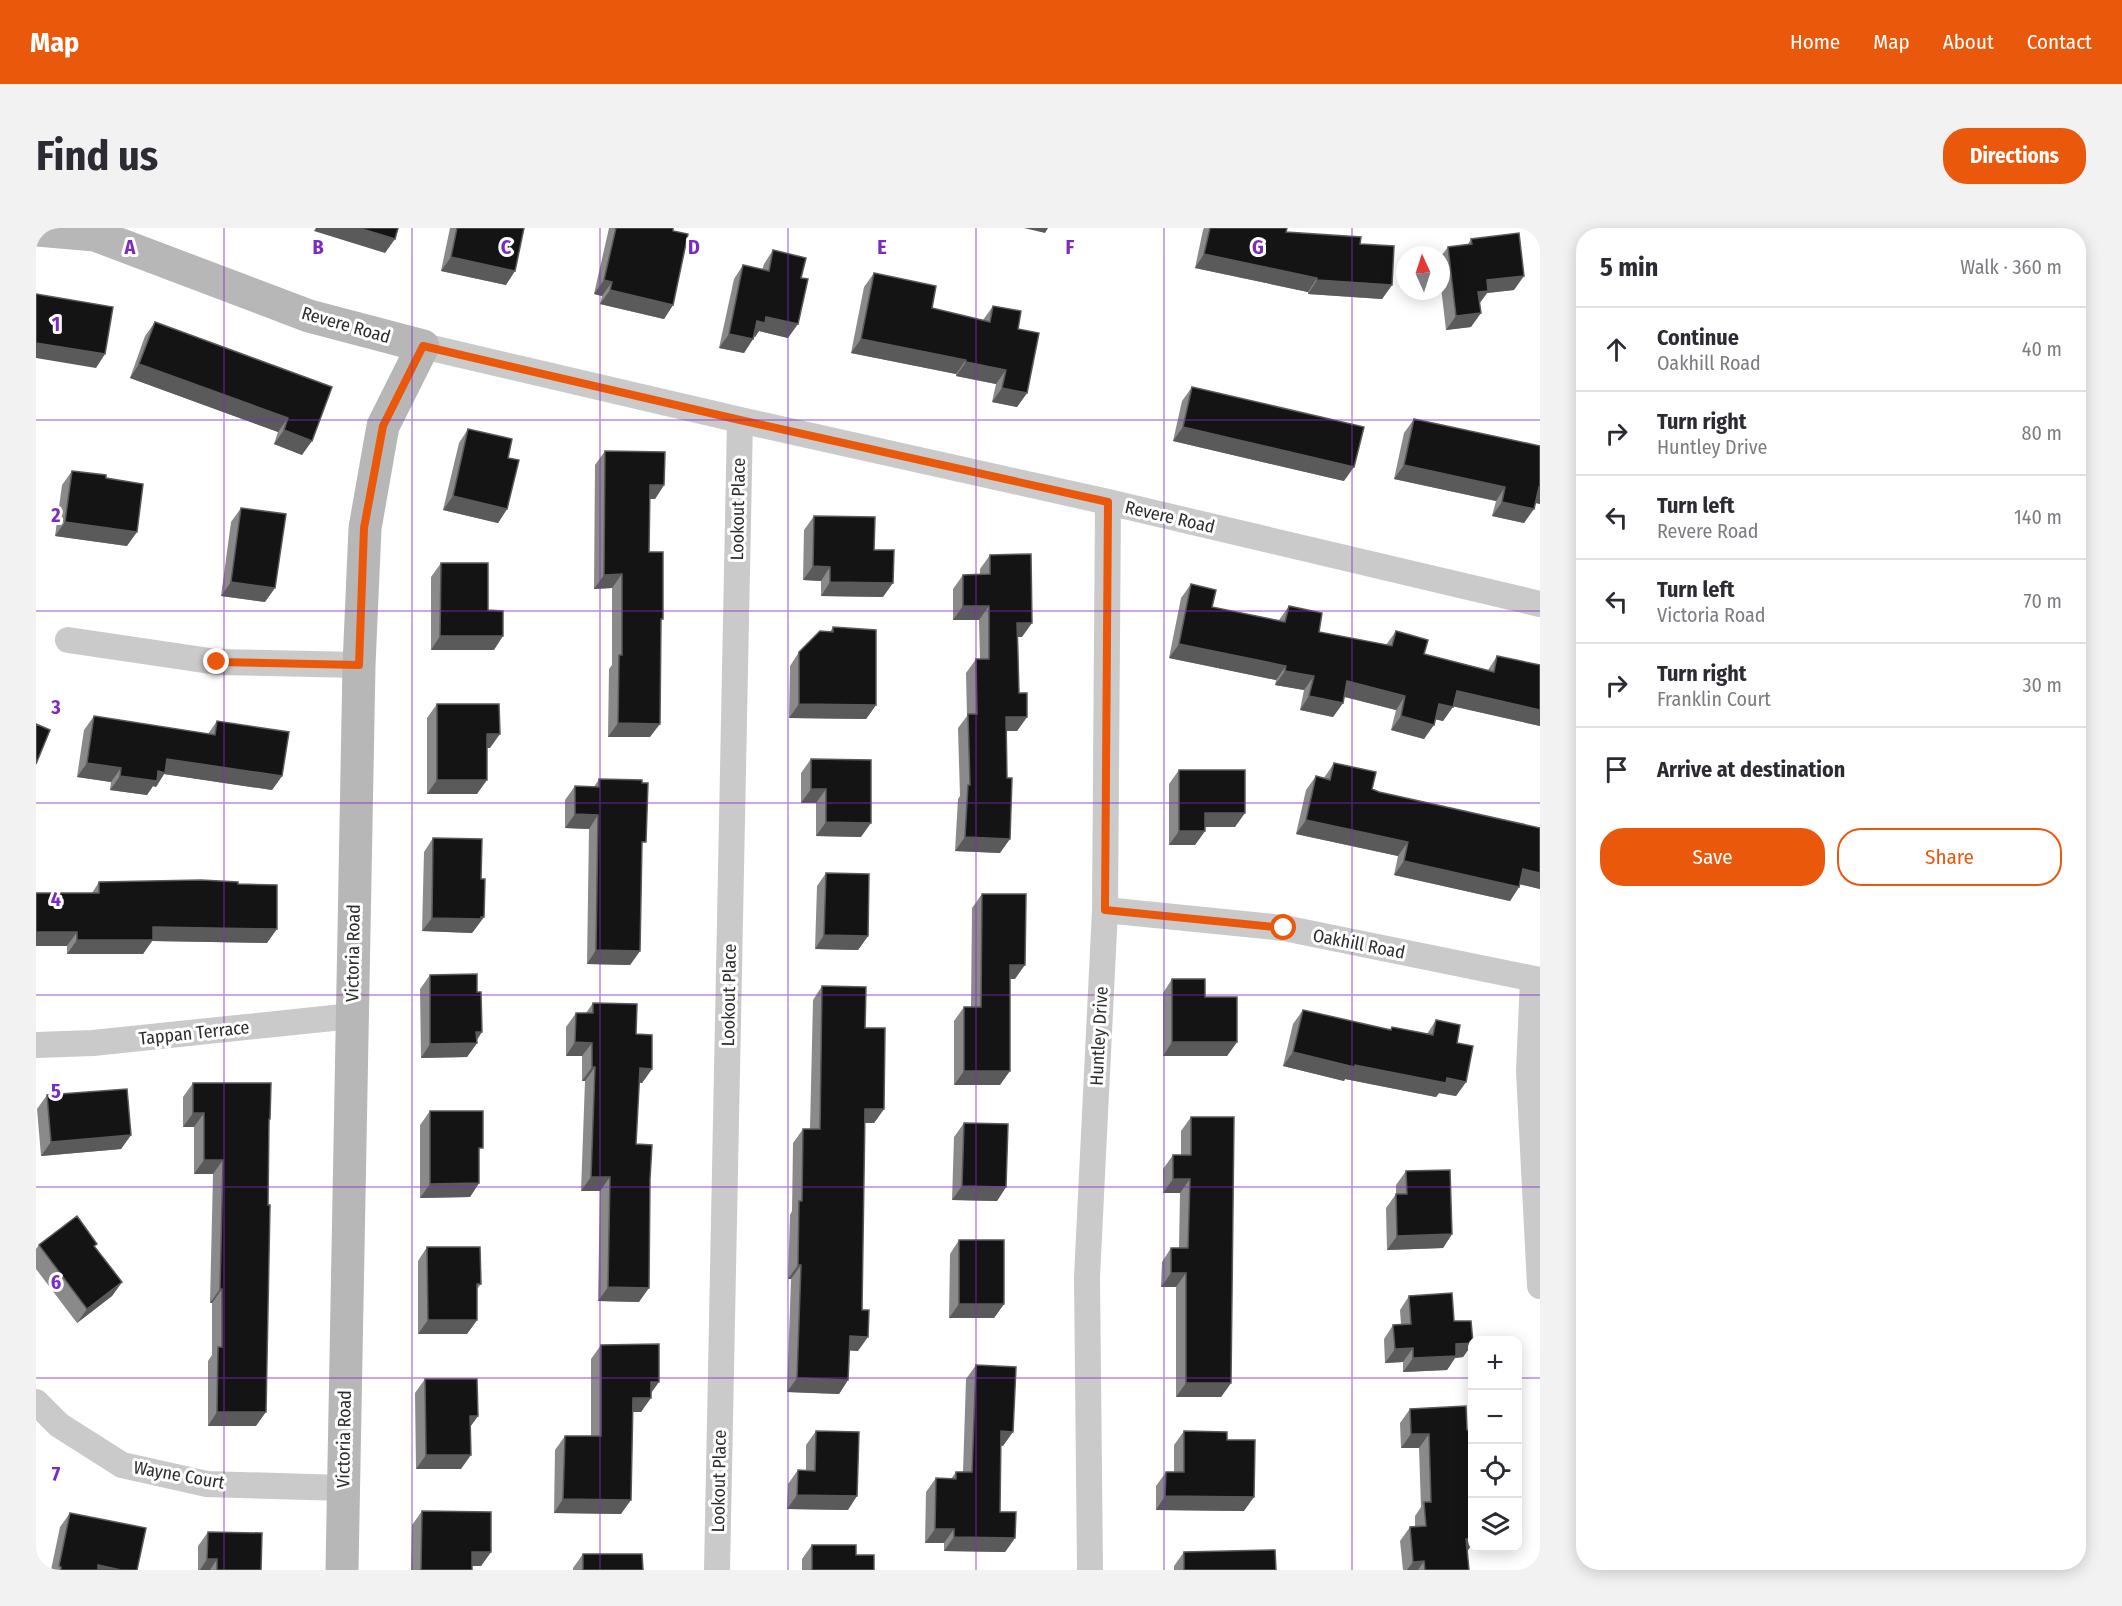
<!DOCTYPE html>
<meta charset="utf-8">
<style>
body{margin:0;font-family:"Fira Sans Condensed",sans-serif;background:#f2f2f3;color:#2b2b33}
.controls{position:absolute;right:18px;bottom:18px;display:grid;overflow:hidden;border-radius:12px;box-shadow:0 3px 15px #0003}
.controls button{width:54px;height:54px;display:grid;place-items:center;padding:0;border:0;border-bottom:2px solid #e1e1e2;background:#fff;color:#2b2b33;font:30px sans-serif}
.compass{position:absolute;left:1360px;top:18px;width:54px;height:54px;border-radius:50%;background:#fff;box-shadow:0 3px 15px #0003;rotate:357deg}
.stop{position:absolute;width:18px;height:18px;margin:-14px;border:4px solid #ea580c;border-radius:50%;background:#fff}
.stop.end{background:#ea580c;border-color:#fff;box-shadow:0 2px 6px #0008}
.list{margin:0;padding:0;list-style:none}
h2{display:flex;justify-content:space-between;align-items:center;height:78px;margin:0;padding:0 24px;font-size:26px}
h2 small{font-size:20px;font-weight:400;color:#7c7c81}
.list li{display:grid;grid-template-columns:39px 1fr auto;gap:18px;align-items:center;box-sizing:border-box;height:84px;padding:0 24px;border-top:2px solid #e1e1e2}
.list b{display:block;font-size:22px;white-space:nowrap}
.list p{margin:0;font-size:20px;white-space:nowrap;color:#7c7c81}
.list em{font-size:20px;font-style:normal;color:#7c7c81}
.actions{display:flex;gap:12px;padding:18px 24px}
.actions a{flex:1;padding:14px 0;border:2px solid #ea580c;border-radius:24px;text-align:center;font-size:21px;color:#ea580c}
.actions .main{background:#ea580c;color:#fff}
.icon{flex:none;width:33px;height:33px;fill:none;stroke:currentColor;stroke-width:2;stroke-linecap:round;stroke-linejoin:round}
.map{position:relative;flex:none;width:1504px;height:1342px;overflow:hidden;border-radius:24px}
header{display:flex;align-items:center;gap:36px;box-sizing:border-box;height:84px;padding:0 30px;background:#ea580c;color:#fff}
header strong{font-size:28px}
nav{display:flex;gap:33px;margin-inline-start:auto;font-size:21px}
.intro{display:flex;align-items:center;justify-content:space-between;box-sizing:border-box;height:144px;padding:0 36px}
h1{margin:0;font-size:42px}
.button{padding:15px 27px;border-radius:24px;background:#ea580c;color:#fff;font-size:21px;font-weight:700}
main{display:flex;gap:36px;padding:0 36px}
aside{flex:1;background:#fff;border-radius:24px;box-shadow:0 3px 15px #0003}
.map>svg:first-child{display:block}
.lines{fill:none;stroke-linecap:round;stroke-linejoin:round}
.street{stroke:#cacaca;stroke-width:26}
.secondary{stroke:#b7b7b7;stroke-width:33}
.wall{fill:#8a8a8a}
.shaded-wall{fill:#5a5a5a}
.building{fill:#141414;stroke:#5a5a5a;stroke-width:1.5}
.route{stroke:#ea580c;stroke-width:8}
.grid{fill:none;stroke:#7b2cbf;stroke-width:1.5;stroke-opacity:0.55}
.labels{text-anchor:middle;stroke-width:6;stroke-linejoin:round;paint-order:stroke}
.street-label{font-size:18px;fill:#2d2d2d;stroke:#fff}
.grid-label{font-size:20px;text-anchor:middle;font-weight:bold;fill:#7b2cbf;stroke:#fff;stroke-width:6;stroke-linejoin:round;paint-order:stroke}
</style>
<header>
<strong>Map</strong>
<nav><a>Home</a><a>Map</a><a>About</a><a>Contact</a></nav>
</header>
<div class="intro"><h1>Find us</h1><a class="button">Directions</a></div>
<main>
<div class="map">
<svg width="1504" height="1342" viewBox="0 0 1504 1342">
<rect width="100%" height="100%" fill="#fff"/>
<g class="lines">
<path class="street" d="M387 118 704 192 1072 274 1504 376
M32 412 181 434 323 437
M1069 682 1248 700 1504 752
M1497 751 1493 843 1504 1058
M0 817 57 815 316 788
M0 1174 23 1197 86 1237 171 1256 308 1260
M681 1342 704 192
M1054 1342 1051 1049 1069 682 1072 274"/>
<path class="secondary" d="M0 2 59 7 273 88 387 118 347 198 329 300 323 437 306 1342"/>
</g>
<path class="wall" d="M414 0H488L470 57 405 43Z
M573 0H637V77L628 91 564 76 566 68 558 66Z
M1168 0 1250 4 1324 16 1356 57 1346 71 1272 66V64L1159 40 1167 2Z
M1435 11 1478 62 1451 65 1444 75 1435 99 1410 102 1405 59V28L1412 19 1432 16Z
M737 22 752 110 723 103 719 109 718 108 717 111 708 125 683 120 698 51 707 37 726 42 728 36Z
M838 45 896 80 947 92 957 78 982 101 991 165 981 179 956 174 960 156 920 148V146L815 125 828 59Z
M119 94 296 159 266 227 238 216 242 204 94 150 109 108Z
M1156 159 1308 253 1137 213 1146 173Z
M1378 191 1504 276 1499 275 1488 295 1456 288 1460 273 1358 251 1368 205Z
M432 201 471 281 462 295 407 282 423 215Z
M569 223 628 257 619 271H614L613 324 627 391 625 393 614 509H572L573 441 576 437V360L558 361 559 237Z
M36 243 70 250 91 318 19 308 26 257Z
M205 280 229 374 185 368 195 294Z
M778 288 838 322 847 369 785 368V353L767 352 768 302Z
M954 327 986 409H982L983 465 991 489 981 503H970L964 625 919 623 922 571 924 568 922 500 931 488 930 445 940 431H944L943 392H917V361L927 347H944V341Z
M405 335 452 382 458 422H395V349Z
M1155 356 1176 379 1243 392 1253 378 1283 404 1350 417 1360 403 1388 426 1452 442 1461 428 1504 437V498L1417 478 1407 493 1399 491 1388 511 1355 502 1360 482 1308 469 1307 475 1297 489 1264 482 1268 462 1239 457 1240 452 1133 430 1145 370Z
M797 399 840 477 830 491 753 490 754 438 763 424 794 404Z
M401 476 454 520H451L441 566H391V490Z
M58 488 172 506 181 493 246 548 236 562 128 546 120 559 117 558 111 567 74 562 75 554 41 549 48 502Z
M775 531 825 609 780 608V575H765V545Z
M1298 535 1336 561 1343 564 1504 600V661L1484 656 1483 659 1474 673 1358 647 1362 628 1260 606 1270 562 1280 548 1288 550Z
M1143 542 1199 599H1169V603L1159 617H1133V556Z
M563 551 606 621 604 723 594 737 551 736 553 601 529 600V572L539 558 558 559Z
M397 610 445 651 448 689 436 705 386 703 388 624Z
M790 645 832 708 822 722 779 721 781 658Z
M63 654 202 656 231 715 116 713 107 726H31V718L56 665Z
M946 666 979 751H974L964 857H918V793L928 779H935L936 680Z
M394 747 440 813 441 815 431 829 385 830 384 761Z
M1136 751 1169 769 1201 814 1191 828H1127V765Z
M786 758 829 800 848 881 838 895H829L822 1123 813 1122 812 1152 803 1166 751 1164 755 1051H752L754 987 756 983 757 915 767 901H774L777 772Z
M557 775 600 806 616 841 606 855 603 854 600 916 603 1074 562 1073 564 963H545L549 853H546V828H530V799L540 785H550Z
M1267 782 1354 802 1356 799 1391 806 1400 792 1421 815 1430 854 1420 868 1403 865 1400 869 1309 851 1308 853 1247 838 1257 796Z
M157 855 234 891 233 894 220 1198H172V1133L176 1127V1075H174L177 946H158V899H147V869Z
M11 867 95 907 85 921 5 928 1 881Z
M394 883 443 925V955L434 969 384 970V897Z
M1155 889 1195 1155 1185 1169H1140V1059H1125L1126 1034 1135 1020H1143L1144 965H1127V941L1137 927H1145V903Z
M928 895 970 959 961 973 916 972 918 909Z
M1370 943 1416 1006 1407 1020 1351 1022 1350 980 1360 966V957Z
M923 1012 968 1076 958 1090H913L914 1026Z
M3 1017 59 1019 86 1054 76 1068 41 1095 0 1041V1021Z
M391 1019 445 1056 441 1061V1092L431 1106H382V1033Z
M1373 1068 1418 1093 1437 1115 1427 1129 1419 1130 1411 1142 1367 1144V1134L1349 1135 1348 1111 1357 1097 1365 1096 1364 1082Z
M565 1117 615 1166 605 1184H597L585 1286 518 1285 519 1222 529 1208H555V1131Z
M940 1137 967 1218 965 1217 964 1284 979 1310 969 1324 908 1323V1315H889L890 1264 900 1250 915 1251 920 1244H927L930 1151Z
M389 1151 442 1188 434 1198 425 1241H380L379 1165Z
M1374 1181 1431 1202H1437V1237L1434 1240 1431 1323 1433 1342H1367L1364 1313 1374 1299H1379V1288L1385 1279 1383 1220H1365L1364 1195Z
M780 1203 812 1282 751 1281 752 1256 762 1242H770V1217Z
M1148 1203 1191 1212 1208 1283 1120 1282V1258L1130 1244H1138V1217Z
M386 1283 455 1324 445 1338H436V1342H375L376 1297Z
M34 1285 101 1342H15L24 1299Z
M172 1304 225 1342H162V1318Z
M776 1317 820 1327 838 1342H766V1331Z
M1148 1324 1240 1342H1138V1338Z
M547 1326 607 1342H537V1340Z"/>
<path class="shaded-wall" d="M280 0H323L359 11 349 25 278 3Z
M988 0H1012L1009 5Z
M1168 26 1281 50 1272 64 1159 40Z
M415 29 479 43 470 57 405 43Z
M1488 48 1478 62 1451 65 1442 77 1433 78 1451 52Z
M568 52 576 54 566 68 558 66Z
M1281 52 1356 57 1346 71 1272 66Z
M574 62 637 77 628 91 564 76Z
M1445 85 1435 99 1410 102 1420 88Z
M730 89 762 96 752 110 723 103 719 109 712 107 721 93Z
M693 106 717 111 708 125 683 120Z
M825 111 930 132 920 146 815 125Z
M0 115 69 126 60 140 0 130Z
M930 134 970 142 960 156 920 148Z
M103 136 252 190 242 204 94 150Z
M966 160 991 165 981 179 956 174Z
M1147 199 1318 239 1308 253 1137 213Z
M248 202 276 213 266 227 238 216Z
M1368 237 1469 259 1460 273 1358 251Z
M614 257H628L619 271H604Z
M1503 259 1504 260V276L1493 273Z
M417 268 471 281 462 295 407 282Z
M1466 274 1498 281 1488 295 1456 288Z
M29 294 101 304 91 318 19 308Z
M777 338 794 339 785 353 767 352Z
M586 346 576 360 558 361 568 347Z
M195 354 239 360 229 374 185 368Z
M794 354 857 355 847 369 785 368Z
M927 378H953L943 392H917Z
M981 395H996L986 409H972Z
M404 408H467L458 422H395Z
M1143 416 1250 438 1240 452 1133 430Z
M1249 443 1278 448 1268 462 1239 457Z
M1311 453 1369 468 1360 482 1302 467Z
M1421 463 1504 482V498L1411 477Z
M1273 468 1307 475 1297 489 1264 482Z
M763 476 840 477 830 491 753 490Z
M1403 476 1417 479 1407 493 1393 490Z
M1365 488 1398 497 1388 511 1355 502Z
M970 489H991L981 503H960Z
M582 495 624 496 614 509H572Z
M451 506H464L454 520H441Z
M131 531 246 548 236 562 128 546 120 559 117 558 111 567 74 562 84 548Z
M51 535 85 540 75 554 41 549Z
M401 552H451L441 566H391Z
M775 561H790L780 575H765Z
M1169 585H1209L1199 599H1159Z
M539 586 562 587 553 601 529 600Z
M1270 592 1372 614 1362 628 1260 606Z
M790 594 835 595 825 609 780 608Z
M1143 603H1169L1159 617H1133Z
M929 609 974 611 964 625 919 623Z
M1368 633 1483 659 1474 673 1358 647Z
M1487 641 1504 645V661L1478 655Z
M445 689H448L436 705 386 703 396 690Z
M117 699 241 701 231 715 116 713 107 726H31L41 712Z
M0 704H41L31 718H0Z
M788 707 832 708 822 722 779 721Z
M560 722 604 723 594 737 551 736Z
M974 737H989L979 751H965Z
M440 804H446L439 815H441L431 829 385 830 394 816Z
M539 814 556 815 546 828H530Z
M1136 814H1201L1191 828H1127Z
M1257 824 1319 837 1411 850 1430 854 1420 868 1403 865 1400 869 1309 851 1308 853 1247 838Z
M556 839H559L549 853H546Z
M604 840 616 841 606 855 594 854Z
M928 843H974L964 857H918Z
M829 881H848L838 895H819Z
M157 885H168L158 899H147Z
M95 907 85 921 5 928 15 914Z
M168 932H187L177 946H158Z
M555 949H574L564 963H545Z
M1137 951H1154L1144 965H1127Z
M443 955 434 969 384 970 394 956Z
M926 958 970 959 961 973 916 972Z
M1416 1006 1407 1020 1351 1022 1361 1008Z
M762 1037H765L755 1051H752Z
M1135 1045H1150L1140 1059H1125Z
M86 1054 76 1068 41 1095 51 1081Z
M572 1059 613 1060 603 1074 562 1073Z
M184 1061H186L176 1075H174Z
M923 1076H968L958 1090H913Z
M392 1092H441L431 1106H382Z
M814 1108 832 1109 822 1123 804 1122Z
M1437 1115 1427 1129 1419 1130 1411 1142 1367 1144 1377 1130 1420 1116Z
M1377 1120 1367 1134 1349 1135 1359 1121Z
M761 1150 812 1152 803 1166 751 1164Z
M615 1154H623L613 1168Z
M1150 1155H1195L1185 1169H1140Z
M597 1170H615L605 1184H587Z
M181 1184H230L220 1198H172Z
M434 1188H442L432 1202Z
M965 1203 977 1204 967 1218 956 1217Z
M1375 1206H1393L1383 1220H1365Z
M390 1227H435L425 1241H380Z
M1433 1229H1437V1237L1433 1242Z
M761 1267 821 1268 812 1282 751 1281Z
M1129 1268 1218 1269 1208 1283 1120 1282Z
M527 1271 595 1272 585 1286 518 1285Z
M899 1301H918L908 1315H889Z
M918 1309 979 1310 969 1324 908 1323Z
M1430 1311H1437V1315L1430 1325Z
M436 1324H455L445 1338H426Z
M171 1331H181L174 1342H164Z
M1388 1333 1382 1342H1371L1377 1334Z
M62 1337 85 1342H59Z"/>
<path class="building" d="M323 0H362L359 11Z
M421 0H488L479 43 415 29Z
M580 0H637V3L652 6 637 77 574 62 576 54 568 52Z
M1174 0H1251L1250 4 1325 9 1324 16 1358 18 1356 57 1281 52V50L1168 26Z
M1483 5 1488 48 1451 52 1452 63 1442 64 1445 85 1420 88 1412 19 1436 16 1435 11Z
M737 22 770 30 765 50 772 51 762 96 730 89 729 95 721 93 717 111 693 106 707 37 733 43Z
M838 45 900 58 896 80 954 94 957 78 985 83 982 101 1003 105 991 165 966 160 970 142 930 134V132L825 111Z
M0 66 77 79 69 126 0 115Z
M119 94 296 159 276 213 248 202 252 190 103 136Z
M1156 159 1328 199 1318 239 1147 199Z
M1378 191 1504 218V260L1503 259 1498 281 1466 274 1469 259 1368 237Z
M432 201 476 211 472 230 483 232 471 281 417 268Z
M569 223 629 224 628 257H614L613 324H627V391H625L624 496 582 495 583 427H586V346L568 347Z
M36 243 70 247V250L107 256 101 304 29 294Z
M205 280 250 286 239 360 195 354Z
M778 288 839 289 838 322H858L857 355 794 354V339L777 338Z
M995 326 996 395H981L983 465H991V489H970L971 550H976L974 611 929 609 932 557H934L932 486H941L940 431H953V378H927V347L954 346V327Z
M405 335H452V382L467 383V408H404Z
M1155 356 1180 362 1176 379 1249 394 1253 378 1286 385 1283 404 1356 418 1360 403 1392 412 1388 426 1458 444 1461 428 1504 437V482L1421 463 1417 479 1403 476 1398 497 1365 488 1369 468 1311 453 1307 475 1273 468 1278 448 1249 443 1250 438 1143 416Z
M797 399 840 402V477L763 476V424L784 403 797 404Z
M401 476H463L464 506H451V552H401Z
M58 488 179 507 181 493 253 504 246 548 131 531 129 545 122 543 121 553 84 548 85 540 51 535Z
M0 496 14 502 0 536Z
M775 531 835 532V595L790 594V561H775Z
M1298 535 1340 544 1336 561 1343 564 1504 600V645L1487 641 1483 659 1368 633 1372 614 1270 592 1280 548 1294 552Z
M1143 542H1209V585H1169V603H1143Z
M563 551 606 552V555H612L610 614H606L604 723 560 722 562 587 539 586V558L563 559Z
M397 610 446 611 445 651H449L448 689H445V691L396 690Z
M790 645 833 646 832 708 788 707Z
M165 652 202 654V656L241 657V701L117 699V712H41V704H0V665H63V654Z
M946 666H990L989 737H974V843H928V779H945Z
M441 746V764H445L446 804H440L441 815 394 816V747Z
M1136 751H1169V769H1201V814H1136Z
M786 758 830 759 829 800H849L848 881H829L826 1082H833L832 1109 814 1108 812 1152 761 1150 765 1037H762L763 973H766L767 901H784Z
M557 775 601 776 600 806 616 807V841L604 840 600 916 616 917 614 951 613 1060 572 1059 574 949H555L559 839H556V815L539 814 540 785H557Z
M1267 782 1355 802 1356 799 1397 807 1400 792 1424 797 1421 815 1437 818 1430 854 1411 850 1410 855 1319 837 1318 839 1257 824Z
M157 855H235L234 891H233L232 977H234L230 1184H181L182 1119H186V1061H184L187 932H168V885H157Z
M91 861 95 907 15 914 11 867Z
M394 883H447V920H443V955L394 956Z
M1155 889H1198L1195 1155H1150V1045H1135V1020H1152L1154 951H1137V927H1155Z
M928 895 972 896 970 959 926 958Z
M1414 942 1416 1006 1361 1008 1360 966H1371L1370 943Z
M41 988 61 1016 58 1018 86 1054 51 1081 3 1017Z
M923 1012H968V1076H923Z
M391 1019H444L445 1056H441V1092H392Z
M1416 1065 1418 1093H1435L1437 1115 1420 1116V1128L1377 1130V1120L1359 1121 1357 1097 1375 1096 1373 1068Z
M623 1116V1154H615V1170H597L595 1272 527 1271 529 1208H565V1117Z
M940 1137 980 1139 977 1204 965 1203 964 1284H980L979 1310 918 1309V1301H899L900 1250 920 1251V1244H936Z
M389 1151H441L442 1188H434L435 1227H390Z
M1430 1178 1431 1202H1437V1229H1433L1437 1271V1311H1430L1433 1342H1389L1388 1333 1377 1334 1374 1299 1390 1298 1388 1274H1395L1393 1206H1375L1374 1181Z
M780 1203 823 1204 821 1268 761 1267 762 1242 779 1243Z
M1148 1203 1191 1204V1212H1219L1218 1269 1129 1268 1130 1244H1148Z
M386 1283 455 1284V1324H436V1342H385Z
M34 1285 110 1300 101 1342H85L62 1337V1342H25V1339L23 1338Z
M172 1304 226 1305 225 1342H181V1331H171Z
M776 1317H820V1327H838V1342H776Z
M1239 1322 1240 1342H1148V1324Z
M547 1326H606L607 1342H547Z"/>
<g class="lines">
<path class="route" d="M181 434 323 437 328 300 347 198 387 118 704 192 1072 274 1069 682 1248 700"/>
</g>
<path class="grid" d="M188 0V1342M376 0V1342M564 0V1342M752 0V1342M940 0V1342M1128 0V1342M1316 0V1342M0 192H1504M0 383H1504M0 575H1504M0 767H1504M0 959H1504M0 1150H1436M1482 1150H1504"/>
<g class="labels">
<g class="street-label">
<text transform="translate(310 97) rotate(16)" y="6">Revere Road</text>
<text transform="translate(702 281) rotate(-89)" y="6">Lookout Place</text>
<text transform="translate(1134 289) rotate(13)" y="6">Revere Road</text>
<text transform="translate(1323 716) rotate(11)" y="6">Oakhill Road</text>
<text transform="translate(317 725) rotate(-89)" y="6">Victoria Road</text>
<text transform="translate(693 767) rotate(-89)" y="6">Lookout Place</text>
<text transform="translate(158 805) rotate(-6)" y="6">Tappan Terrace</text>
<text transform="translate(1063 808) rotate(-87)" y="6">Huntley Drive</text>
<text transform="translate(308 1211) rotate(-89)" y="6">Victoria Road</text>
<text transform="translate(143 1247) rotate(10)" y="6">Wayne Court</text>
<text transform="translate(683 1253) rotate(-89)" y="6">Lookout Place</text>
</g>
</g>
<g class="grid-label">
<text x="94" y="26">A</text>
<text x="282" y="26">B</text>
<text x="470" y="26">C</text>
<text x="658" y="26">D</text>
<text x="846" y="26">E</text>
<text x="1034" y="26">F</text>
<text x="1222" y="26">G</text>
<text x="20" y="103">1</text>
<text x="20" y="294">2</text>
<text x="20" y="486">3</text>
<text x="20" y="678">4</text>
<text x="20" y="870">5</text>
<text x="20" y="1061">6</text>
<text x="20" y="1253">7</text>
</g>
</svg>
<div class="controls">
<button>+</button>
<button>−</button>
<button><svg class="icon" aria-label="locate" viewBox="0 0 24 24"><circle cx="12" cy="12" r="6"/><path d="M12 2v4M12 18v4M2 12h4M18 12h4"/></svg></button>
<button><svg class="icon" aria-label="layers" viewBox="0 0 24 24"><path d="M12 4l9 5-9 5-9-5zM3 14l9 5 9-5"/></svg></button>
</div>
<svg class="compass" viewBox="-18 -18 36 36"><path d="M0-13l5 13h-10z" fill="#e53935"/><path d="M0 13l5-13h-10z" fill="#7c7c81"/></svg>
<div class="stop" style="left:1248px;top:700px"></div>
<div class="stop end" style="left:181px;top:434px"></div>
</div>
<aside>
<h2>5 min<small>Walk · 360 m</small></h2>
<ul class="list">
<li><svg class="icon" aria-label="ahead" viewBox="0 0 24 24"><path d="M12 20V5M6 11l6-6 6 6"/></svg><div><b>Continue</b><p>Oakhill Road</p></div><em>40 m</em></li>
<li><svg class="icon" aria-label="right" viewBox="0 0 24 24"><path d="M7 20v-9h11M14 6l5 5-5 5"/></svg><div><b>Turn right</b><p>Huntley Drive</p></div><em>80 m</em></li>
<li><svg class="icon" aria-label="left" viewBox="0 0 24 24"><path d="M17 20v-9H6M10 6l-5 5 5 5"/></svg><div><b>Turn left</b><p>Revere Road</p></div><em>140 m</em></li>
<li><svg class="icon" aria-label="left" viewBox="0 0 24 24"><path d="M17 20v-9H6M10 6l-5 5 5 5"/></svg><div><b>Turn left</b><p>Victoria Road</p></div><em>70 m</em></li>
<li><svg class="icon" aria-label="right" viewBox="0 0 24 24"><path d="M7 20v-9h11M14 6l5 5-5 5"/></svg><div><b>Turn right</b><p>Franklin Court</p></div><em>30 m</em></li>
<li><svg class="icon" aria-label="arrive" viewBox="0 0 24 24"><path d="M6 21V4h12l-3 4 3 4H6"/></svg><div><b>Arrive at destination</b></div></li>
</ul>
<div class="actions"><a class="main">Save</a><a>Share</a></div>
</aside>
</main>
